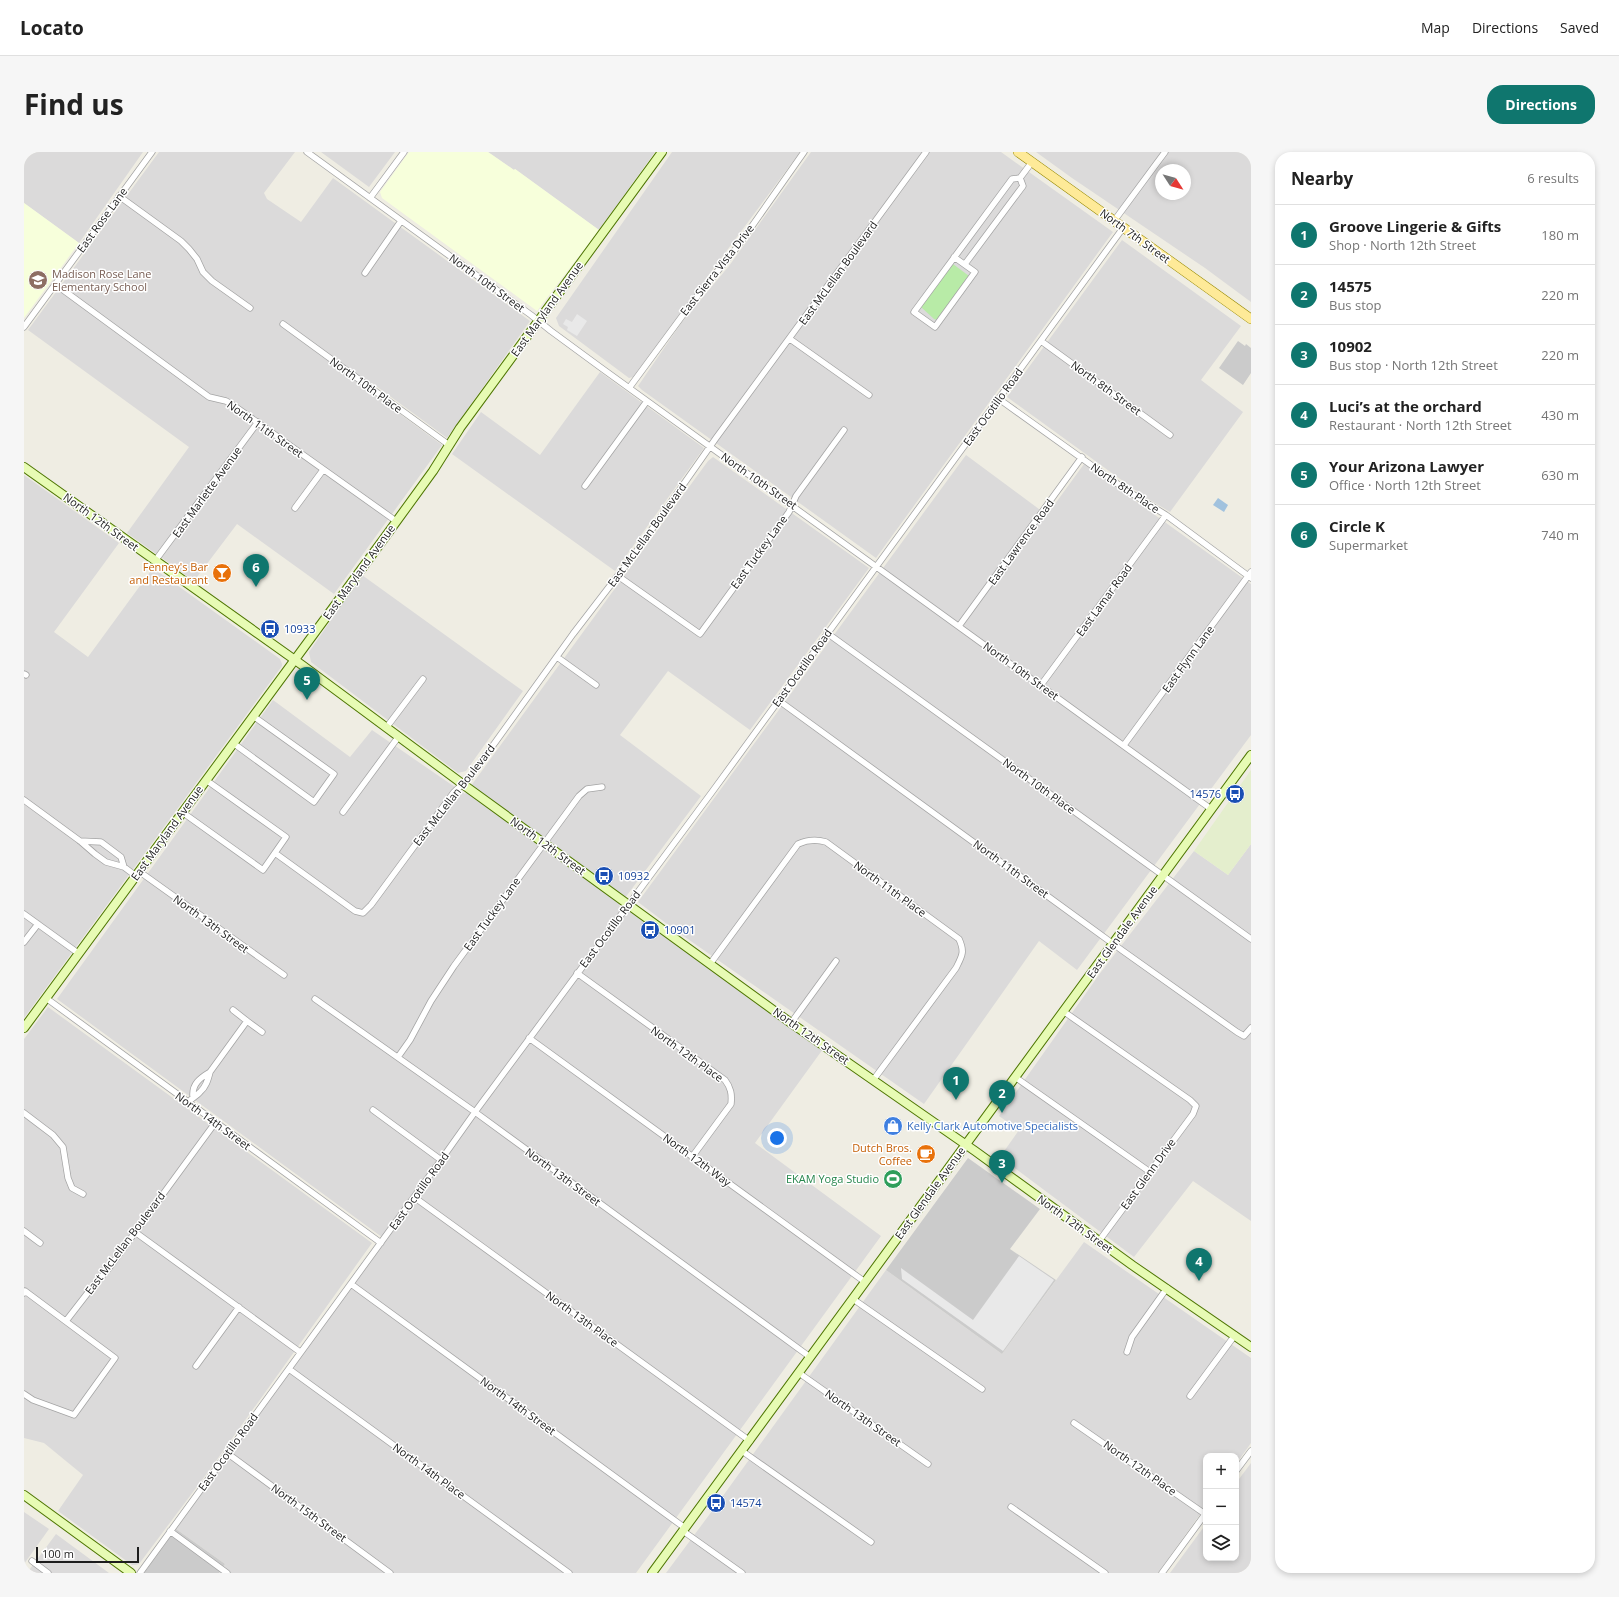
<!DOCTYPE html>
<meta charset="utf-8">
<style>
body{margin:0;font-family:"Open Sans",sans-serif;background:#f6f6f6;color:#222}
.controls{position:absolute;right:12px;bottom:12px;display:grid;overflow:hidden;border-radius:8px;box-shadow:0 2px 6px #0003}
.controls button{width:36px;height:36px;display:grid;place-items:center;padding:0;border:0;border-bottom:1px solid #e0e0e0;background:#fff;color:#222;font:20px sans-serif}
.compass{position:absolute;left:1131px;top:12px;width:36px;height:36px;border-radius:50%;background:#fff;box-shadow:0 2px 6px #0003;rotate:126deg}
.scale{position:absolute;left:12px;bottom:10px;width:103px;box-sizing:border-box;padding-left:4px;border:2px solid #1d1d1d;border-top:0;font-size:11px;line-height:14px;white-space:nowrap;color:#1d1d1d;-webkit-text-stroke:3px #fff;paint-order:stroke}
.you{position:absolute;left:753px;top:986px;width:14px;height:14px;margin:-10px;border:3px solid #fff;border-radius:50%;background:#1a73e8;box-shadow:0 0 0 6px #1a73e833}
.badge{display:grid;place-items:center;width:26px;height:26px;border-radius:50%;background:#0f766e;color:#fff;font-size:13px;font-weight:700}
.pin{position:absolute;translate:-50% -33px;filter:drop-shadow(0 1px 2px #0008)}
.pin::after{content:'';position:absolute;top:21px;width:14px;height:12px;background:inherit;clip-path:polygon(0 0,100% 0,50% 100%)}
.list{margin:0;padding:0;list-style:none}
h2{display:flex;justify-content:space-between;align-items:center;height:52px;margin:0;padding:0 16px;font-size:17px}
h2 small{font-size:13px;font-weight:400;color:#767676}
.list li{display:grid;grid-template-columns:26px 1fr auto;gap:12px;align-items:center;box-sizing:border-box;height:60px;padding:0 16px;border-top:1px solid #e0e0e0}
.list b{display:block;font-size:15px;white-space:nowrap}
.list p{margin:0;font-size:13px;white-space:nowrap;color:#767676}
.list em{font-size:13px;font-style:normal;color:#767676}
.icon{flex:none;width:22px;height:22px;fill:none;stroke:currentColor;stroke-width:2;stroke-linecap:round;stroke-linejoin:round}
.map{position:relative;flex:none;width:1227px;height:1421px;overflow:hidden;border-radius:16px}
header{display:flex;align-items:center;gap:24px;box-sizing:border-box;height:56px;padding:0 20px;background:#fff;border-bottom:1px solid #e0e0e0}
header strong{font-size:19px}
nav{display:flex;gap:22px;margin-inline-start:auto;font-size:14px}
.intro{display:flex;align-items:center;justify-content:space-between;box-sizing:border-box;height:96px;padding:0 24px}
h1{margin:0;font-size:28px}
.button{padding:10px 18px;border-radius:16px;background:#0f766e;color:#fff;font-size:14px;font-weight:700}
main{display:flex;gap:24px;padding:0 24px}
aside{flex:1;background:#fff;border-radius:16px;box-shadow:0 2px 6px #0003}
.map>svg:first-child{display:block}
.residential{fill:#dbdada;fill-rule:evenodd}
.education{fill:#f7ffdb}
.religious{fill:#cbcbcb}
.farmland{fill:#e4eecd}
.grass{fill:#b8eba7}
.parking{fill:#e9e9e9}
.water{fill:#a1c2de}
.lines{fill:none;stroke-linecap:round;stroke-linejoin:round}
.street-casing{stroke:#a4a4a4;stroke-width:7}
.secondary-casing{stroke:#4e7602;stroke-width:10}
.primary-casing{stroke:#968800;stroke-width:10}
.street{stroke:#fff;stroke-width:5.5}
.secondary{stroke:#e7fbb4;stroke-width:8}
.primary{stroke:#feea98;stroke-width:9}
.labels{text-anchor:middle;stroke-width:3;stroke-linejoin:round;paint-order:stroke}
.street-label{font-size:11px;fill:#1d1d1d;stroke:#fff}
.education-label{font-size:11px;fill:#785e54;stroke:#fff;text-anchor:start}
.food-label{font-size:11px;fill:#c56008;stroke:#fff;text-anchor:end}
.transit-label{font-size:11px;fill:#164399;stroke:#fff;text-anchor:start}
.shop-label{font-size:11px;fill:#366cbe;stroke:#fff;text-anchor:start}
.leisure-label{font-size:11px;fill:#27864d;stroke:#fff;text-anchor:end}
</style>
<header>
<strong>Locato</strong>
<nav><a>Map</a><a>Directions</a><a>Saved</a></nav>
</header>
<div class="intro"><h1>Find us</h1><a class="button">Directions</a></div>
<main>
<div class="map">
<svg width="1227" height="1421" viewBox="0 0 1227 1421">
<rect width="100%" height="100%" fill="#efede3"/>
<path class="residential" d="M0 0H119L55 91 0 51Z
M135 0H271L240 41 243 47 277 70 309 26 506 169 423 286 348 231 342 237 418 293 310 442 213 372 170 429 103 381 165 295 4 178Z
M297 0H371L345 35Z
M464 0H631L575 78 491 17 490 18Z
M648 0H776L609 225 605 226 535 174 532 166Z
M787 0H977L1089 80 852 406 618 238 614 234 658 170 705 114Z
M1012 0H1227V150L1181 116 1048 26ZM1137 18H1161V42H1137Z
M1098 88 1217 174 1177 228 1219 260 1146 360 1121 345 983 245Z
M576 220 680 296 591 419 428 302 457 260 516 303Z
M942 303 1023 363 1060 312 1227 432V583L1053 818 1015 789 900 952 651 778 614 750Z
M689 305 845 416 726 578 644 519 596 583 677 644 595 754 604 756 799 897 731 991 857 1084 612 1421H195L201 1412 152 1377 362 1088 33 847 249 548 326 605 348 578 441 642 684 309Z
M0 323 95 391 30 480 64 505 129 416 256 507 258 512V514L0 866Z
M338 423 499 539 442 619 434 621 287 510 285 500Z
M1227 692V1069L1169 1029 1110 1105 976 1005 995 978 975 964 1077 820 1170 699 1204 723Z
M24 855 348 1091 187 1316 115 1412 112 1413H108L34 1359 59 1323 20 1291 0 1286V887Z
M1060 1090 1227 1206V1291L1212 1312V1304H1182V1354L1134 1421H642L691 1355 862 1118 978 1202Z
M1227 1311V1421H1146L1182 1372V1406H1212V1331Z
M0 1360 25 1377 0 1412Z
M32 1382 85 1421H3Z"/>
<path class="education" d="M385 0H464L490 18 491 17 575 78 513 159 358 46 356 40Z
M0 51 55 91 0 166Z"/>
<path class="religious" d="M1214 189 1221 194 1222 192 1227 196V221L1219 233 1195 216Z
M944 1006 1016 1057 986 1097 1032 1128 978 1202 862 1118Z
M152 1377 201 1412 195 1421H120Z"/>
<path class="farmland" d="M1227 618V692L1204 723 1170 699Z"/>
<path class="grass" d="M929 112 945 124 913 168 910 167 897 155Z"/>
<path class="parking" d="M553 162 563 169 553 184 543 178 544 175 539 172 542 167 548 170Z
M995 1104 1030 1128 979 1199 878 1127 877 1116 949 1168Z"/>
<path class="water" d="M1194 346 1204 353 1200 360 1189 353Z"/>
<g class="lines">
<g class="street-casing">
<path id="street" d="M283 0 507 163 527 179 576 215 1187 657
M95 44 157 89 165 97 173 107 179 120 188 129 226 156
M346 46 380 0
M1090 69 1141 0
M930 105 951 120 911 175 890 160 988 27 996 26 1008 10
M941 112 999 34 996 26
M341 121 377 69
M31 132 185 245 202 249 209 253 372 369
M259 172 425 293
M0 175 128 0
M766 187 845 243
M1017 189 1146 283
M605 236 670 148 714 94 780 0
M975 247 1102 338 1142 363 1227 426
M561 334 623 249
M271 356 299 318
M131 409 234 270
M594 424 676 482 765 360 772 344 820 278
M935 474 1058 305
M803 481 1227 787
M533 505 572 533
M0 522 2 523
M1017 533 1142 363
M754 548 1099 799 1213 880 1220 884 1227 876
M362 576 399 527
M209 591 290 650 310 622 229 564
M1100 593 1227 420
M0 648 56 689 71 702 82 710 100 715 112 724
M158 660 239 718 262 685 182 628
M319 660 375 584
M56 689 77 690 97 705 100 715
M251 701 331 759 339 761 347 753 430 640 447 624 549 482 612 400 692 286 902 0
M116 720 260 823
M0 762 54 801
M0 790 14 772
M686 812 774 692C783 688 792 687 802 690L935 787C941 800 938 804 932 816L850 927
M553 821 701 928C707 936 708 942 707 952L668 1005
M22 846 357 1091
M291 847 451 960 786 1205
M209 858 223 869
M1039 859 1166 948 1172 954 1169 962 1075 1089
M767 871 812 809
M505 886 841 1130
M374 905 386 888 407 849 430 814 555 644 563 637 578 635
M186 920 223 869 238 880
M991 925 1126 1020
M164 951C168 945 172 945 176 940 182 935 184 928 186 920 176 926 168 932 169 944
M349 958 417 1008
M0 961 29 983 39 995 44 1026 48 1036 59 1042
M390 1045 726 1289
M0 1079 16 1091
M111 1080 276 1200
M327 1132 661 1376
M0 1141 1 1139 91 1206 50 1263 9 1248 0 1242
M829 1147 958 1237
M42 1169 66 1138 85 1116 191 971
M1103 1200 1108 1185 1143 1136
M172 1214 215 1155
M265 1217 545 1421
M775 1221 904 1312
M1166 1244 1211 1183
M1050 1271 1181 1362
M718 1299 847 1390
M203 1301 366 1421
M1212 1319 1227 1299
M987 1355 1081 1421
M146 1379 203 1421
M659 1379 718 1421
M8 1409 24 1421
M116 1421 417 1008 451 960 688 640 1099 76
M1138 1421 1182 1361"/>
</g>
<g class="secondary-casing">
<path id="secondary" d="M0 315 278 513 444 636 767 871 951 999 1108 1113 1227 1195
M0 876 364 381 409 319 436 276 638 0
M0 1343 107 1421
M628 1421 1227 603"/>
</g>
<g class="primary-casing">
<path id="primary" d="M994 0 1227 167"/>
</g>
<use href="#street" class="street"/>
<use href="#secondary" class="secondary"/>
<use href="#primary" class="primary"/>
</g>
<defs>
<g id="school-disc" transform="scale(1)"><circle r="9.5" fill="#8d6e63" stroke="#fff"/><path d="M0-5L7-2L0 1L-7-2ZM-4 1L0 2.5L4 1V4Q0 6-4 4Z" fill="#fff"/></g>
<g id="bar-disc" transform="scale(1)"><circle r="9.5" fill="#e8710a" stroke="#fff"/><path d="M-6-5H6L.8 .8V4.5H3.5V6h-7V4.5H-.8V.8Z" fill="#fff"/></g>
<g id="bus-disc" transform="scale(1)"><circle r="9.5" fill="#1a4fb4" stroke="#fff"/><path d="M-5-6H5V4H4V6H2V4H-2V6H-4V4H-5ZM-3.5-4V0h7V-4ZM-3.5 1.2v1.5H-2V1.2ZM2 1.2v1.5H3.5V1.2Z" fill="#fff"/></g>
<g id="shop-disc" transform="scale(1)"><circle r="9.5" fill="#3f7fe0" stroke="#fff"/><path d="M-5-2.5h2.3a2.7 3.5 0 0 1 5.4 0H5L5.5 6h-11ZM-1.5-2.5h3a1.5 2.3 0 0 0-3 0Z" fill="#fff"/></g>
<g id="cafe-disc" transform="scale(1)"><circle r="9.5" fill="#e8710a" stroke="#fff"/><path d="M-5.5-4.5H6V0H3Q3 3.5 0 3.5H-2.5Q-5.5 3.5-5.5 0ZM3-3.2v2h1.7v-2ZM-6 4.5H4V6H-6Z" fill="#fff"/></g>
<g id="stadium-disc" transform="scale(1)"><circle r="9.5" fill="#2e9e5b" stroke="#fff"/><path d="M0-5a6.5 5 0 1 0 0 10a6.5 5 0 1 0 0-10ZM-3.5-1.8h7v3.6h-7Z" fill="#fff"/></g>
</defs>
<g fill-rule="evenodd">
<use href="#school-disc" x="14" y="128"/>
<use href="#bar-disc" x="198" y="421"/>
<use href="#bus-disc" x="246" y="477"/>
<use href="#bus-disc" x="1211" y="642"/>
<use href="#bus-disc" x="580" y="724"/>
<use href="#bus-disc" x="626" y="778"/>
<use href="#shop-disc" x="869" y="974"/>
<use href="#cafe-disc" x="902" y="1002"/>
<use href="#stadium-disc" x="869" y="1027"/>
<use href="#bus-disc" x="692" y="1351"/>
</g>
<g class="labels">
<g class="street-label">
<text transform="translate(78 68) rotate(-54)" y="4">East Rose Lane</text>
<text transform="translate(1111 84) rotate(36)" y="4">North 7th Street</text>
<text transform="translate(693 118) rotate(-52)" y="4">East Sierra Vista Drive</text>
<text transform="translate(814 121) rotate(-54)" y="4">East McLellan Boulevard</text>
<text transform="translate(463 131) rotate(36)" y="4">North 10th Street</text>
<text transform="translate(523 157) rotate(-54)" y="4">East Maryland Avenue</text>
<text transform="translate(342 233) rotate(36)" y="4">North 10th Place</text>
<text transform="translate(1082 236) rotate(36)" y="4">North 8th Street</text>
<text transform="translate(969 255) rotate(-54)" y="4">East Ocotillo Road</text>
<text transform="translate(241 277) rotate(35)" y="4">North 11th Street</text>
<text transform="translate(735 329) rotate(35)" y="4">North 10th Street</text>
<text transform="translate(1101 336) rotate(34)" y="4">North 8th Place</text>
<text transform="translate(183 340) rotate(-54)" y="4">East Marlette Avenue</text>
<text transform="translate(77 370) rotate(36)" y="4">North 12th Street</text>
<text transform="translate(623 383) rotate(-54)" y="4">East McLellan Boulevard</text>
<text transform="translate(997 390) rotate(-54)" y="4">East Lawrence Road</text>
<text transform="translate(735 400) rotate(-54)" y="4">East Tuckey Lane</text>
<text transform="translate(335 420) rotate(-54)" y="4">East Maryland Avenue</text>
<text transform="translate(1080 448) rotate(-54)" y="4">East Lamar Road</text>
<text transform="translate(1164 507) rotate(-54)" y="4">East Flynn Lane</text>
<text transform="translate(778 516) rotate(-54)" y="4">East Ocotillo Road</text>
<text transform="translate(997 519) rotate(36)" y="4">North 10th Street</text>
<text transform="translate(1015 634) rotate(36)" y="4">North 10th Place</text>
<text transform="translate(430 643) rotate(-52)" y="4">East McLellan Boulevard</text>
<text transform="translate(143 681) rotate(-54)" y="4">East Maryland Avenue</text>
<text transform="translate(524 694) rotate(36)" y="4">North 12th Street</text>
<text transform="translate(987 717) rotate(36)" y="4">North 11th Street</text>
<text transform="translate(866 737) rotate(36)" y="4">North 11th Place</text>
<text transform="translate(468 762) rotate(-54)" y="4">East Tuckey Lane</text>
<text transform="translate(187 772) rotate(36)" y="4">North 13th Street</text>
<text transform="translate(586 777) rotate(-53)" y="4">East Ocotillo Road</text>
<text transform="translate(1098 780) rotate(-54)" y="4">East Glendale Avenue</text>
<text transform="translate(787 884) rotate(35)" y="4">North 12th Street</text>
<text transform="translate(663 902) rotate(36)" y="4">North 12th Place</text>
<text transform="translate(189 969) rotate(36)" y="4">North 14th Street</text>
<text transform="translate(673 1008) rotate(36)" y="4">North 12th Way</text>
<text transform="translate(1124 1022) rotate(-54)" y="4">East Glenn Drive</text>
<text transform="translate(539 1025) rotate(36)" y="4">North 13th Street</text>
<text transform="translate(395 1039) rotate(-54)" y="4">East Ocotillo Road</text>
<text transform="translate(906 1041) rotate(-54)" y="4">East Glendale Avenue</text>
<text transform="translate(1051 1072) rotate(36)" y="4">North 12th Street</text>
<text transform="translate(101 1091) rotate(-53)" y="4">East McLellan Boulevard</text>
<text transform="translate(558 1167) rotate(36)" y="4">North 13th Place</text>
<text transform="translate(494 1254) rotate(36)" y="4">North 14th Street</text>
<text transform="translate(839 1266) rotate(35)" y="4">North 13th Street</text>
<text transform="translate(204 1300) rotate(-54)" y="4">East Ocotillo Road</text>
<text transform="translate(1116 1316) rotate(35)" y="4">North 12th Place</text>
<text transform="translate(405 1319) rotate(36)" y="4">North 14th Place</text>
<text transform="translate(285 1361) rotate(36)" y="4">North 15th Street</text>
</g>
<g class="education-label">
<text x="28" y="126">Madison Rose Lane<tspan x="28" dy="13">Elementary School</tspan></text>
</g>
<g class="food-label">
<text x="184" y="419">Fenney's Bar<tspan x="184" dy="13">and Restaurant</tspan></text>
<text x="888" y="1000">Dutch Bros.<tspan x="888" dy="13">Coffee</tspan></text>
</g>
<g class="transit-label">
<text x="260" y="481">10933</text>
<text x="1197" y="646" text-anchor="end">14576</text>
<text x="594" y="728">10932</text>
<text x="640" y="782">10901</text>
<text x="706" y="1355">14574</text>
</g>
<g class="shop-label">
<text x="883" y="978">Kelly Clark Automotive Specialists</text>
</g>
<g class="leisure-label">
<text x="855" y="1031">EKAM Yoga Studio</text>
</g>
</g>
</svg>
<div class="controls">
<button>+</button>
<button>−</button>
<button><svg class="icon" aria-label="layers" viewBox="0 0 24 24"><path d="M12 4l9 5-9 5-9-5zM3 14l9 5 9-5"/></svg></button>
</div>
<svg class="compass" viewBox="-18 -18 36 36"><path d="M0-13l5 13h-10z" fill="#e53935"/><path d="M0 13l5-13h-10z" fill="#767676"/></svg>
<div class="scale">100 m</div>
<div class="you"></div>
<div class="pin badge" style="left:932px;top:948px">1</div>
<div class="pin badge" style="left:978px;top:961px">2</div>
<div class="pin badge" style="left:978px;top:1031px">3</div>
<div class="pin badge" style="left:1175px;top:1129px">4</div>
<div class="pin badge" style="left:283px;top:548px">5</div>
<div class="pin badge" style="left:232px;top:435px">6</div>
</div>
<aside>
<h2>Nearby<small>6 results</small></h2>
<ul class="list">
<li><span class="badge">1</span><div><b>Groove Lingerie &amp; Gifts</b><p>Shop · North 12th Street</p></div><em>180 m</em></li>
<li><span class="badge">2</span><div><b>14575</b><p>Bus stop</p></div><em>220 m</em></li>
<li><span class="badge">3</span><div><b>10902</b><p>Bus stop · North 12th Street</p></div><em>220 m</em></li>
<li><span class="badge">4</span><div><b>Luci’s at the orchard</b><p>Restaurant · North 12th Street</p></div><em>430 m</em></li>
<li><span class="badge">5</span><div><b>Your Arizona Lawyer</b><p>Office · North 12th Street</p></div><em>630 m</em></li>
<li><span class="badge">6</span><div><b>Circle K</b><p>Supermarket</p></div><em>740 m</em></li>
</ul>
</aside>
</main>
